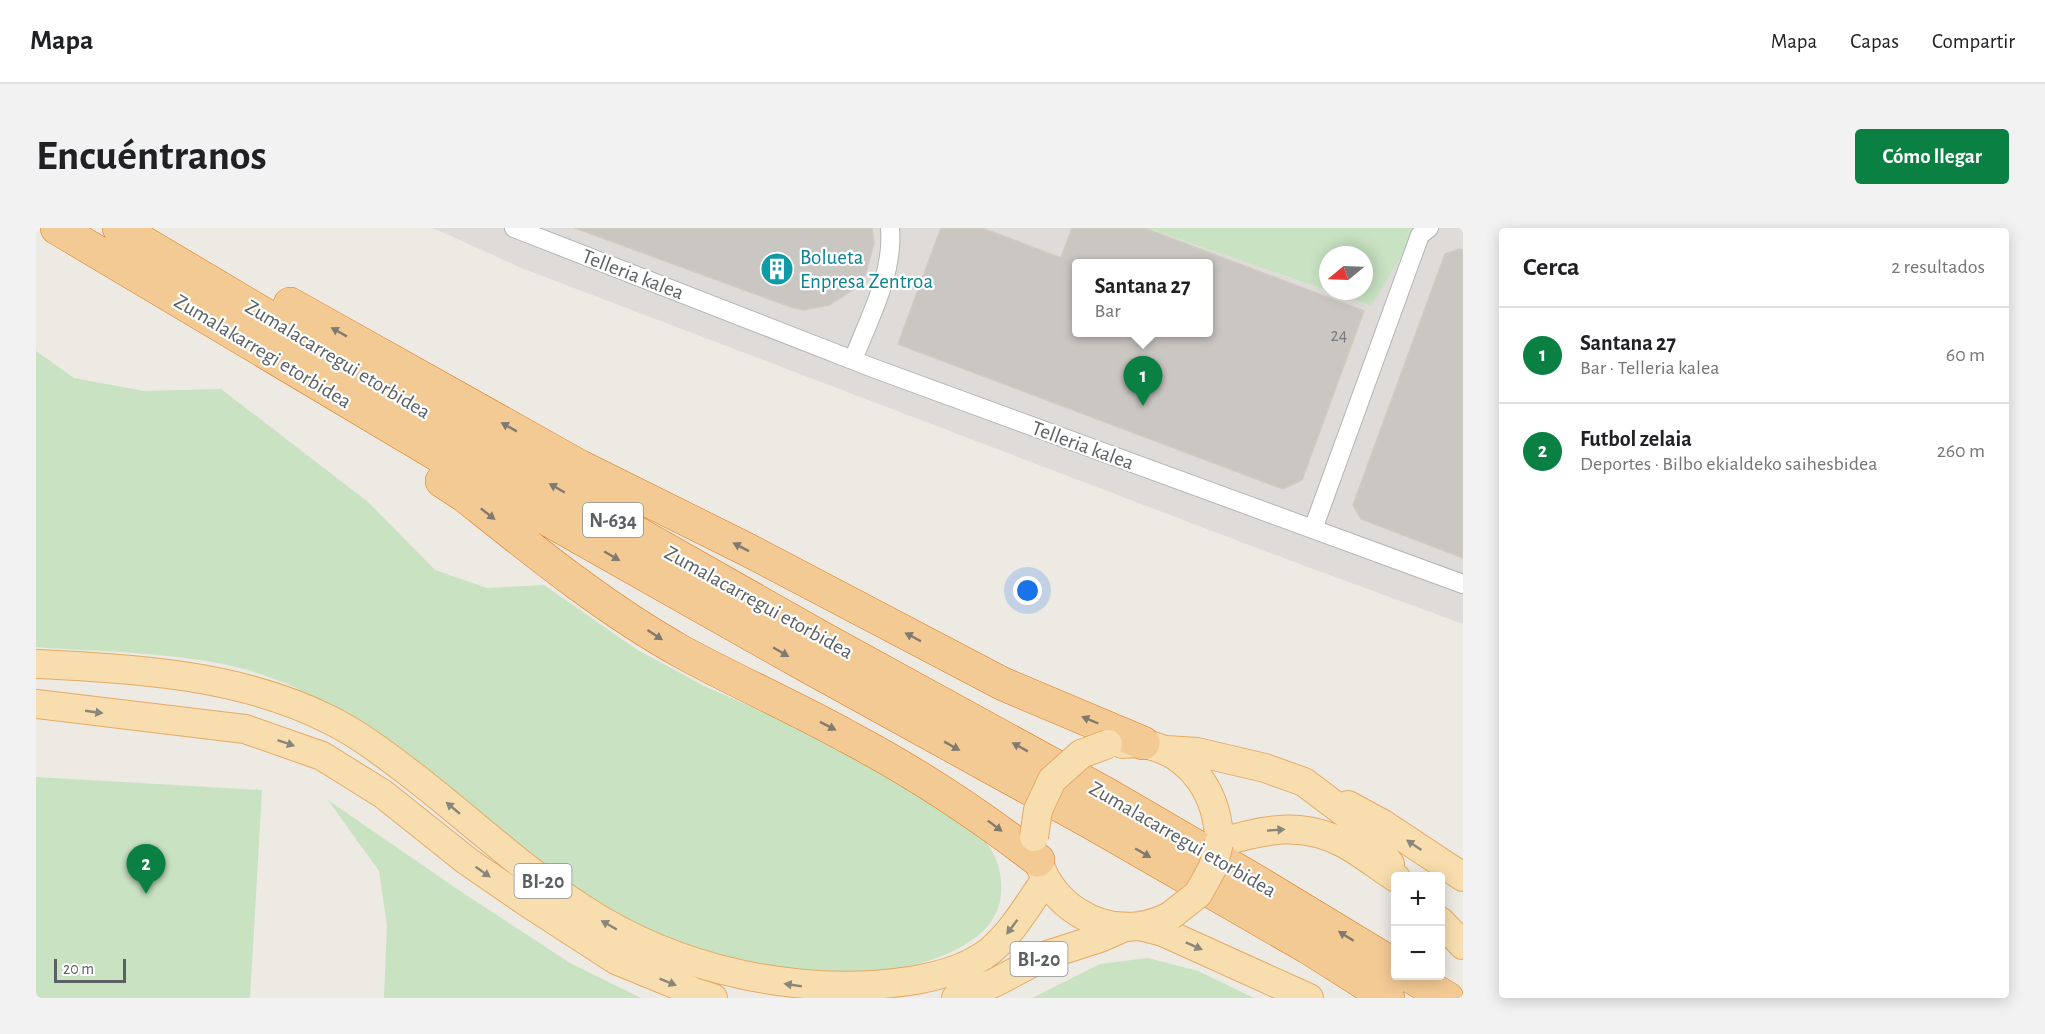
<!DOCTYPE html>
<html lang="es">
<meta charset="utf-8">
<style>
body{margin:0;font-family:"Alegreya Sans",sans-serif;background:#f2f2f2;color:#202124}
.controls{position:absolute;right:18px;bottom:18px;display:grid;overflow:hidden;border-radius:6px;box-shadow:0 3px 15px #0003}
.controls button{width:54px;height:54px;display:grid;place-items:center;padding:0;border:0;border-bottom:2px solid #e0e0e0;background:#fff;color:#202124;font:30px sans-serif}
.compass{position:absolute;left:1283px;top:18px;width:54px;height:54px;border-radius:50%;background:#fff;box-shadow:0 3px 15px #0003;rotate:251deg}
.scale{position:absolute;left:18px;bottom:15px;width:72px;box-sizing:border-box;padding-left:6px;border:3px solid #5b6063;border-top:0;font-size:16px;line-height:21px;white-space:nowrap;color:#5b6063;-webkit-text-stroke:4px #fff;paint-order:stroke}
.you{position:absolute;left:992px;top:363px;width:21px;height:21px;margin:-15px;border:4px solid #fff;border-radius:50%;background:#1a73e8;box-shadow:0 0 0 9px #1a73e833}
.badge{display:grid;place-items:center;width:39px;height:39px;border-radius:50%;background:#0b8043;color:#fff;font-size:20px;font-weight:700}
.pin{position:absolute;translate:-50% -50px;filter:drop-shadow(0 2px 3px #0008)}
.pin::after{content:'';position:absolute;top:32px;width:21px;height:18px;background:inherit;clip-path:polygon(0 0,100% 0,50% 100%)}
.popup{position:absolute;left:1036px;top:31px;width:141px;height:78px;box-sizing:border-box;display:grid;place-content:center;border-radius:6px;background:#fff;filter:drop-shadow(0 2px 4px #0005);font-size:20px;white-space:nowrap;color:#757577}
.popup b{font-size:22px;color:#202124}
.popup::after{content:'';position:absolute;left:50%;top:100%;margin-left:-12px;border:12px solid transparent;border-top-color:#fff}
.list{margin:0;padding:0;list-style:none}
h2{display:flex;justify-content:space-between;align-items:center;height:78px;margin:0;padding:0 24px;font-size:26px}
h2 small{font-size:20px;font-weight:400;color:#757577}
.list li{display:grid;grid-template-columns:39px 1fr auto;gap:18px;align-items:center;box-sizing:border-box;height:96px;padding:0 24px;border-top:2px solid #e0e0e0}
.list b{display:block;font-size:22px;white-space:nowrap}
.list p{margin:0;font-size:20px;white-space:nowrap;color:#757577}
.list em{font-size:20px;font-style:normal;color:#757577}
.map{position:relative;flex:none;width:1427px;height:770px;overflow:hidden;border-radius:6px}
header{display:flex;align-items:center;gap:36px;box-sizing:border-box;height:84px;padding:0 30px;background:#fff;border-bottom:2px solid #e0e0e0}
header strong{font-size:28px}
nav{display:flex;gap:33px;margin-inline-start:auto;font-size:21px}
.intro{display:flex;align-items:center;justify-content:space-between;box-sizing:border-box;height:144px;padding:0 36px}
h1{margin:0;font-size:42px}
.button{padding:15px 27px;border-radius:6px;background:#0b8043;color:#fff;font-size:21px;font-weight:700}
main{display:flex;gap:36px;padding:0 36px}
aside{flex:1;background:#fff;border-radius:6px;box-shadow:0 3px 15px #0003}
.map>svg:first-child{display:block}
.industrial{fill:#dedbd8;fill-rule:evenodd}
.green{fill:#c8e2c2}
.building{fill:#cac6c2;stroke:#d1cac2;stroke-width:1.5;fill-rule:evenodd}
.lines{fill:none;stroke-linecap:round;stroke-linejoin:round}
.street-casing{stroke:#b1b5b7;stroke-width:20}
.primary-casing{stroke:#e4aa65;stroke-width:30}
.highway-casing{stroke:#dc7914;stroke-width:34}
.street{stroke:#fff;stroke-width:18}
.primary{stroke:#f8deae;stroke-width:28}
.highway{stroke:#f3ca94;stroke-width:33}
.primary-bridge-casing{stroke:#e4aa65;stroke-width:30;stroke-linecap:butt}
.primary-bridge{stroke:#f8deae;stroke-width:28}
.oneway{fill:#817a6f}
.oneway2{fill:#8a867a}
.labels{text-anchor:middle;stroke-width:4.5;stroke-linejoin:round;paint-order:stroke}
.number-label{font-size:18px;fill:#777a7b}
.shield{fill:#fff;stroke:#8c9092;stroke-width:1.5}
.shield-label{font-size:20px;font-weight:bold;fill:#5b6063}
.culture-label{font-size:21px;fill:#0d838f;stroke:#fff;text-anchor:start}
.street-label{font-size:21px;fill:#5b6063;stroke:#fff}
</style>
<header>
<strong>Mapa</strong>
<nav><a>Mapa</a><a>Capas</a><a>Compartir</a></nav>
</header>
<div class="intro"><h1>Encuéntranos</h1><a class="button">Cómo llegar</a></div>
<main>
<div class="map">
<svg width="1427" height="770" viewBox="0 0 1427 770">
<rect width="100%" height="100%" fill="#ede9e3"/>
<path class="industrial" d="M397 0H1111L1334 78 1382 0H1427V396L1234 325 488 41ZM1041 36H1173V104H1041Z"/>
<path class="green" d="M1111 0H1382L1335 78 1292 63H1328V27H1292V63Z
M0 123 38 150 108 163 185 161 332 274 399 342 451 360 508 357 600 421 668 458 766 501 927 591C951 611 968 633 965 666 962 704 924 722 892 733 852 747 792 746 751 741 695 734 627 714 578 685 542 665 509 638 478 612 417 563 360 507 288 473 260 459 230 446 200 439 137 424 65 424 0 419Z
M0 549 226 562 214 770H0Z
M292 572 418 659 534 735 605 770H348L351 697 343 643Z
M1112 730 1162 743 1218 770H996L1064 736Z"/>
<path class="building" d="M539 0H836L838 15 830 45 820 60 793 77 768 82 755 79Z
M905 0H946L1025 30 1036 0H1108L1328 83 1266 252 1247 261 862 116ZM1041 36H1173V104H1041Z
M1423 21 1427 22V330L1325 291 1317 277 1409 26Z"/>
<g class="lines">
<g class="street-casing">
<path id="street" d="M478 0 837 140 1427 356
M817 132C833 90 858 46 854 0
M1277 301 1384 7 1393 0"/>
</g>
<g class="primary-casing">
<path id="primary" d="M0 436C100 441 205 446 296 493 324 507 351 528 376 547 433 591 486 641 547 681 643 744 767 770 880 752 906 747 932 740 954 723 977 704 993 675 1010 651
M0 476 209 501 286 528 347 566 431 633 492 675 580 732 658 764 677 770
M1086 516C1093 516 1102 514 1109 516 1157 526 1183 568 1183 615 1228 601 1266 593 1309 616 1327 626 1343 639 1360 650
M1130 522 1161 524 1229 540 1268 554 1317 591 1354 636
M1312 577 1347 596 1427 649
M1003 635C1017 676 1059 704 1103 698 1114 697 1124 693 1134 688
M1404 693 1427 717
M1103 698 1127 704 1273 770
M920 770 958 755 1011 727 1064 710 1089 699"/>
</g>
<g class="highway-casing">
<path id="highway" d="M21 0 486 277 771 438 1056 595 1273 720 1352 770
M83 0 502 249 786 410 1072 567 1223 655 1360 738
M254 76 543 238 712 322 967 456 1107 515
M406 253 429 268C498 323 569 381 646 424 701 454 758 479 812 509 879 544 942 586 1002 632
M1374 748 1411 770"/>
</g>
<use href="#street" class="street"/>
<use href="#primary" class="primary"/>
<use href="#highway" class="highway"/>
<g class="primary-bridge-casing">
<path id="primary-bridge" d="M998 609 1002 582 1016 552 1045 526 1072 516
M1134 688 1162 666 1177 639 1183 615"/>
</g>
<use href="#primary-bridge" class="primary-bridge"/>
</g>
<defs><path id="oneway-solid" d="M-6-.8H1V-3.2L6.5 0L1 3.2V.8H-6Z" transform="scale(1.5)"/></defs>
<g class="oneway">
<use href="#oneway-solid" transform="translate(303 104) rotate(-151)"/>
<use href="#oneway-solid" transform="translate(473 199) rotate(-151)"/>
<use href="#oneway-solid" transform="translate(521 260) rotate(-150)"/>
<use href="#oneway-solid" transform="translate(452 286) rotate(38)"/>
<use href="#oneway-solid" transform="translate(705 319) rotate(-153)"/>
<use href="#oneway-solid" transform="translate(576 328) rotate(30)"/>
<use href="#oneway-solid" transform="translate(619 407) rotate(33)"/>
<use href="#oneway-solid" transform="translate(877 409) rotate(-152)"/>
<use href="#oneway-solid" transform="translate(745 424) rotate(30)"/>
<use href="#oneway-solid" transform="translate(1054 492) rotate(-157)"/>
<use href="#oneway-solid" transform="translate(792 498) rotate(27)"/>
<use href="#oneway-solid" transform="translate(916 518) rotate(29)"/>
<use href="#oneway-solid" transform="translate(984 519) rotate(-151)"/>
<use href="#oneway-solid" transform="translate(959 598) rotate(37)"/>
<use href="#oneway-solid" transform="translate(1107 625) rotate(30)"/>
<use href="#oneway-solid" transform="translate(1310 708) rotate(-148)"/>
</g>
<g class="oneway2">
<use href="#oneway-solid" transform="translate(58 484) rotate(8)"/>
<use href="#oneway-solid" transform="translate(250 515) rotate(19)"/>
<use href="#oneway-solid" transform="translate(417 580) rotate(-140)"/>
<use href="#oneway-solid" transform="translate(1240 602) rotate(-4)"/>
<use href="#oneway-solid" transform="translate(1378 617) rotate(-146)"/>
<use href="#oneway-solid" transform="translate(447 644) rotate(35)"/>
<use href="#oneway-solid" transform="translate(573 697) rotate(-150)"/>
<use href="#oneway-solid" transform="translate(976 699) rotate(127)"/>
<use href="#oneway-solid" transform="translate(1158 718) rotate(24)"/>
<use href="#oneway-solid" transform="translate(632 754) rotate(22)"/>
<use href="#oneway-solid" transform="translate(757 757) rotate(-171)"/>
</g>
<defs>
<g id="building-disc" transform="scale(1.725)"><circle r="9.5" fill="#0f9aa8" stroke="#fff"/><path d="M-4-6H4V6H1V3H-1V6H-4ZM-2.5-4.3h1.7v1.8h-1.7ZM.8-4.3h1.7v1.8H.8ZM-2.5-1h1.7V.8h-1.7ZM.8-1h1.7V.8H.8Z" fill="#fff"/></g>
</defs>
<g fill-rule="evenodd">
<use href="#building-disc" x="741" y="41"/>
</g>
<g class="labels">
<g class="number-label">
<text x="1303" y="113">24</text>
</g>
<g class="shield">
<rect x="547" y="275" width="60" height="34" rx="4.5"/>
<rect x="478.5" y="636" width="57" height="34" rx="4.5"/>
<rect x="974.5" y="714" width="57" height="34" rx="4.5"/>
</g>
<g class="shield-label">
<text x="577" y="299">N-634</text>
<text x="507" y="660">BI-20</text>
<text x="1003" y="738">BI-20</text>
</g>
<g class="culture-label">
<text x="764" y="36">Bolueta<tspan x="764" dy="24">Enpresa Zentroa</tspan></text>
</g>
<g class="street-label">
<text transform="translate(597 46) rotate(21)" y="7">Telleria kalea</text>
<text transform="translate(227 123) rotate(31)" y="7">Zumalakarregi etorbidea</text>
<text transform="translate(302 131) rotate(31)" y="7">Zumalacarregui etorbidea</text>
<text transform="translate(1047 217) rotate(20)" y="7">Telleria kalea</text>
<text transform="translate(723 374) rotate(29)" y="7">Zumalacarregui etorbidea</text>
<text transform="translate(1147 611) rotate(30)" y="7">Zumalacarregui etorbidea</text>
</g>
</g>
</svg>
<div class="controls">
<button>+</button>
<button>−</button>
</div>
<svg class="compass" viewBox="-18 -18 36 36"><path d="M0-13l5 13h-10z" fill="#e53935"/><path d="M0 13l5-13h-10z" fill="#757577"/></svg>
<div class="scale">20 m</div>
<div class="you"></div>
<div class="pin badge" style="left:1107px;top:178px">1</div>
<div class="popup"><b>Santana 27</b>Bar</div>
<div class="pin badge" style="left:110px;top:666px">2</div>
</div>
<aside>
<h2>Cerca<small>2 resultados</small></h2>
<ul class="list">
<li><span class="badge">1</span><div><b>Santana 27</b><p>Bar · Telleria kalea</p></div><em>60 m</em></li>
<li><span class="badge">2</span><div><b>Futbol zelaia</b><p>Deportes · Bilbo ekialdeko saihesbidea</p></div><em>260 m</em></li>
</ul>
</aside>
</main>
